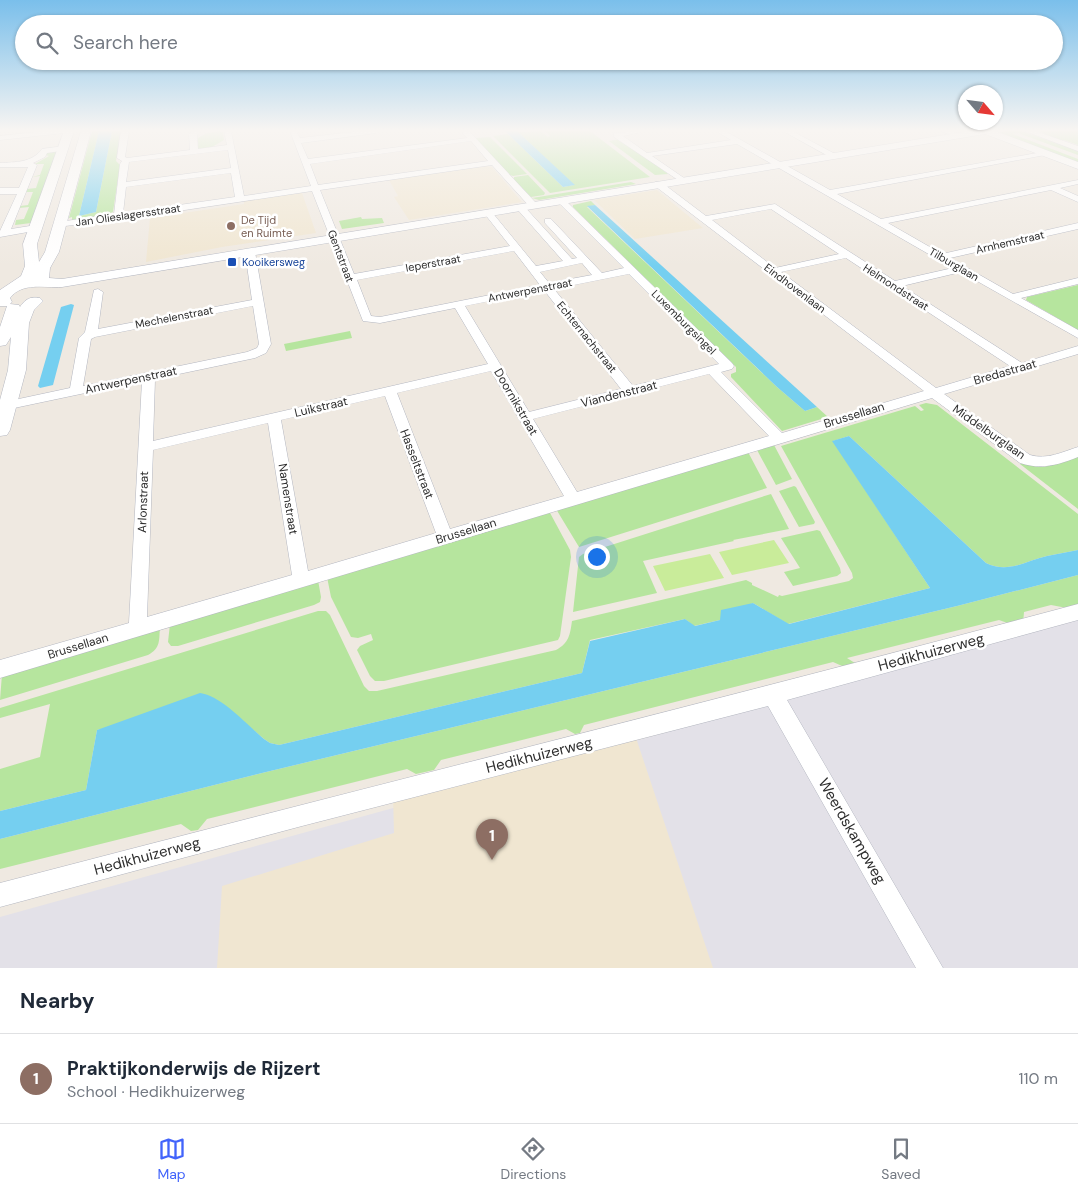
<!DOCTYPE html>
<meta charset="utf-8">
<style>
body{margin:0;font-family:"DM Sans",sans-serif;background:#f2f2f3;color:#1f2937}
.compass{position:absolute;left:958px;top:85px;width:45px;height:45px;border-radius:50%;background:#fff;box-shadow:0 1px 4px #0004;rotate:118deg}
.you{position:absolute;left:596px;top:556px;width:18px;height:18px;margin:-12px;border:4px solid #fff;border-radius:50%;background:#1a73e8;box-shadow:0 0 0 8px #1a73e833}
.badge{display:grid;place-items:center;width:32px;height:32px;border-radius:50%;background:#4264fb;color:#fff;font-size:16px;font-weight:700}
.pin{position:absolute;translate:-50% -41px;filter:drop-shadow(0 1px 2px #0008)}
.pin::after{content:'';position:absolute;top:26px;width:18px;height:15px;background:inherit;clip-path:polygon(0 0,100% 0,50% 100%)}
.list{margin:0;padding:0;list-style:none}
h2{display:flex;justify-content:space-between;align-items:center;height:65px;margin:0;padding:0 20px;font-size:21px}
h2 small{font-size:16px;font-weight:400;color:#747a83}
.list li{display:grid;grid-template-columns:32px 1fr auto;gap:15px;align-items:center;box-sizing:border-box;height:90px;padding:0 20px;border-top:1px solid #e0e1e3}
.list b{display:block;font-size:19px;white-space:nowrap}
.list p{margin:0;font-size:16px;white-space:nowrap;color:#747a83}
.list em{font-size:16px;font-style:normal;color:#747a83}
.icon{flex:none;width:28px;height:28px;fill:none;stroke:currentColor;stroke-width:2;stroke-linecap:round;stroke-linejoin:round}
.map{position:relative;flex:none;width:1078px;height:968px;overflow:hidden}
.search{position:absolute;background:#fff;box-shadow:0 1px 4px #0004;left:15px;right:15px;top:15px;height:55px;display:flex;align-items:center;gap:12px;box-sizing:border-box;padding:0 18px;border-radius:28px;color:#747a83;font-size:19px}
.sheet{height:155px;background:#fff}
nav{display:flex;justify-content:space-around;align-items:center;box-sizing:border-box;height:70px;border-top:1px solid #e0e1e3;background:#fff;font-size:14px;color:#747a83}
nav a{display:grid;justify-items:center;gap:2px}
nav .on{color:#4264fb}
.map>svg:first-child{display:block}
.industrial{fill:#e3e1e8}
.education{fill:#f0e6d1}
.green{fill:#b6e59e}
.pitch{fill:#c9ec9a}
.water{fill:#75cff0}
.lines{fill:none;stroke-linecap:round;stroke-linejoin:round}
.street-casing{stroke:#b4b7c1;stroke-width:1}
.secondary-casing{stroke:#b4b7c1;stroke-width:1}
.street{fill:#fff;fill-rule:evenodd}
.secondary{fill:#fff;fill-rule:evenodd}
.education-dot{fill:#8d6e63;stroke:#fff;stroke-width:2}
.transit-dot{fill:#1a4fb4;stroke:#fff;stroke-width:2}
.labels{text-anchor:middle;stroke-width:5;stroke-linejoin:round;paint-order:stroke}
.far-street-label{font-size:11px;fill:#2e2e2e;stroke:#fff}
.far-education-label{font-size:11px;fill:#785e54;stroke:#fff;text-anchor:start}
.far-transit-label{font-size:11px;fill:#164399;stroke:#fff;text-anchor:start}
.street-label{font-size:12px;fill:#2e2e2e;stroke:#fff}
.near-street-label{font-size:15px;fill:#2e2e2e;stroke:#fff}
</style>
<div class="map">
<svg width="1078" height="968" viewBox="0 0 1078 968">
<rect width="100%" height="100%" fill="#efe9e1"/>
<path class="industrial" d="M1078 615V968H0V917L949 654Z"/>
<path class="education" d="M487 166 492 167 522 202 409 220 394 197 398 196 389 180Z
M657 190 703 228 635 239 594 200Z
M302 193 316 233 222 247 146 262 150 218 244 204V201Z
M634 732 713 968H217L222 886 394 833 393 795Z"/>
<path class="green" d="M92 131H99L79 216 96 212 112 131H121L116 161 120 165 113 212 104 215 72 220V217L69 218Z
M219 131 223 132 224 140 212 147 197 149 196 139 207 133Z
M541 131 548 137 550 136 544 131H590L650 177 550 193 493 136 508 134 563 187 574 185 518 132Z
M1005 131H1022L1078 151V155L1018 133 1013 134 1078 159V163L998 133Z
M1039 131H1078V145L1064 140 1060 141Z
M490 137 527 174 513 176 510 175 475 138Z
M621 139 668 174 655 175 609 141Z
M57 151 31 223 15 225 16 220 24 219 29 207 19 208 20 206 28 205 33 192H25L27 189 36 188 40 176 32 177 40 175 44 164H35L49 156 46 155 47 152Z
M528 175 545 193 544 195 531 197 514 180V177Z
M631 182 636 184 539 200 532 198Z
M591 201 595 205 587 207 777 387 805 411 817 407 828 417 782 431 731 377V374L736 372V367L573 207V205Z
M361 217 362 219 382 218 384 223 342 229 339 221Z
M1078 285V330L1026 300 1027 297Z
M350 331 352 338 286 351 284 344Z
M926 403 937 405 1078 514V550C1068 552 1057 554 1047 556 1025 561 1008 574 986 563L849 436 833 441 930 588 788 624 753 603 720 620 694 626 685 619 590 640 582 673 279 745 270 743 264 739 220 702 97 730 86 790 0 811V769L40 757 50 704 0 718V708L318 611H326L330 615 364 686 369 691H377L556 650C569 643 570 635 572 621L746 580 752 583V585L778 597 779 595 782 596 849 581 853 578 852 573 781 446 915 406 921 411 924 410 919 405Z
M774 445 792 479 776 485 757 450Z
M748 452 767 488 579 547 556 509Z
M1078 456V509L1020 464 1024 462C1042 473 1060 462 1078 456Z
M794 486 796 487 815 522 814 524 799 527 779 491Z
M771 494 789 529 733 540 734 541 643 561 657 593 573 612 579 557 583 554Z
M549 511 570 550 571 557 560 636 558 640 384 681H375L370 676 357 650 360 646 373 640 371 634 358 638 351 637 331 597 327 577Z
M817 530 820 531 840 568 841 573 837 576 793 586 784 572 800 568 781 538Z
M1078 575V605L1067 608 1051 605 1024 612 1023 624 1016 626 999 620 847 658 858 665 849 669 833 662 584 725 580 733 575 734 566 729 441 760 434 770 416 774 407 769 207 819 198 830 191 831 181 824 0 869V839L262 773 957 606Z
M318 580 321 597 320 602 314 605 178 646H171L168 642 170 624Z
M160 626C159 640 161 648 148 655L0 700 2 674Z"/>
<path class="pitch" d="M774 540 789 563 732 575 719 552Z
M710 554 724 578 665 591 653 566Z"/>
<path class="water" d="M99 131H112L96 212 79 216Z
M505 131H517L575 185 563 187Z
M595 205 817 407 805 411 777 387 587 206Z
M71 304 74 305 53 385 40 388 38 386 61 307Z
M849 436 986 563C1008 574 1025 561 1047 556 1057 554 1068 552 1078 550V575L957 606 262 773 0 839V811L86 790 97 730 200 693C222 696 247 725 264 739L270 743 279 745 582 673 590 641 685 619 695 626 720 620 721 610 753 603 789 624 930 588 832 441Z"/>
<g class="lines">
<g class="street-casing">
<path id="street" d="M47 131H68L64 133 0 140V136Z
M121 131H129L125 157 127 158 190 150 189 134 193 131H201L197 135 198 149 227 145 224 131H231L244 196 311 186 290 131H296L300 138 362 131H380L376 133 301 143 308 159 467 138 462 132 469 131 536 203V207H530L492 165 320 190 354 274 510 246 484 213 488 210 491 211 536 266 563 261 517 209V205H523L572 259 577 258 545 223V219H551L602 273 624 268 556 200 563 198 732 363 734 366 732 369 721 372 782 433 924 391 655 186V182H661L706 216 775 204 895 281 953 268 737 144 652 156 684 178 685 180 681 182 614 137V133L643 131 642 132 623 136 647 153 731 140 716 131H725L830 190 1048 151V155H1045L837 194 881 219 1078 180V184L1060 188 1078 196V202L1051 190 888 223 942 254 1078 223V229L950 258 1013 294 1078 278V284L1021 298 1078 330V338L961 272 902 286 1022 363 1078 346V354L944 394 1030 455C1047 460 1062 452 1078 447V457C1058 465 1041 470 1020 463L932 398 0 678V660L129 623 142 381 0 411V403L70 388 79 338 85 332 94 290 98 289 103 292 98 329 252 300 245 252 250 249 255 252 271 344 266 353 255 358 155 379 153 441 488 364 455 308 380 323 363 321 312 191 118 220 56 227 54 225 59 222 114 214 120 164 122 161 117 158ZM471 141 488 161 318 185 310 164ZM228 150 231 168 126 182 129 162ZM231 173 235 197 123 213 126 187ZM771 209 839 254 775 268 712 220ZM514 251 540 285 380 317 371 316 357 280ZM846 258 1010 366 936 388 781 272ZM582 263 592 275 549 283 540 272ZM629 274 719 364 633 386 554 289ZM544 290 621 389 529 412 465 306ZM253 306 259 344 257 348 247 352 83 386 91 339 95 337ZM491 371 564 496 450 529 397 393ZM709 374 769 436 577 492 533 419ZM385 396 436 533 308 571 281 420ZM268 423 292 575 147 617 153 450Z
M783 131H792L839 156 832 158Z
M941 131H951L960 135 956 137Z
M1025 131H1035L1078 146V151Z
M64 146H67V150L47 153 45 157 33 163 37 165 11 229 36 225 41 228 39 230 0 237V231L17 194H0V188H19L28 167H0V163C15 162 32 163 42 149Z
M1078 604V620L787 700 943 968H916L768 706 302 826 0 907V883C359 789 719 700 1078 604Z"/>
</g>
<g class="secondary-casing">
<path id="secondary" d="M64 131H74L37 244 39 262 45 252 81 131H91L59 252 50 268 49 278 62 279 969 131H995L1078 162V169L985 134 62 287C44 288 22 282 10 298L12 302 10 304 19 305 20 307C25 299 31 296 40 298L43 301 34 310 29 323 26 370 10 430 7 435 0 436V400L8 370 11 337 6 345 0 346V327L7 306H0V290L21 276 25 266 23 244Z"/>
</g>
<use href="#street" class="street"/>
<use href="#secondary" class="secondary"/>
</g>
<linearGradient id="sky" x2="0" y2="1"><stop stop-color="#7abfeb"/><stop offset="0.49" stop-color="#f8f5f2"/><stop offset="1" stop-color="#f8f5f2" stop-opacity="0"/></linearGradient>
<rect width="1078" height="266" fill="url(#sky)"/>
<circle class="education-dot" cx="231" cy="226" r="5"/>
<rect class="transit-dot" x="227" y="257" width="10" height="10" rx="2.5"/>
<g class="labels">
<g class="far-street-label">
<text transform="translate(128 215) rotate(-8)" y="4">Jan Olieslagersstraat</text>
<text transform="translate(1010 242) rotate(-13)" y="4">Arnhemstraat</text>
<text transform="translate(341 256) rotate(69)" y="4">Gentstraat</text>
<text transform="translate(433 263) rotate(-10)" y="4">Ieperstraat</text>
<text transform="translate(954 264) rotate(30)" y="4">Tilburglaan</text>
<text transform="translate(896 287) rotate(33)" y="4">Helmondstraat</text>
<text transform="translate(795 288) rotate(37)" y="4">Eindhovenlaan</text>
<text transform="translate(530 290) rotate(-11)" y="4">Antwerpenstraat</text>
<text transform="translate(174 317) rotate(-11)" y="4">Mechelenstraat</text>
<text transform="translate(684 322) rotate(45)" y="4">Luxemburgsingel</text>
<text transform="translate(587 337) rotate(51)" y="4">Echternachstraat</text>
</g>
<g class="far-education-label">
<text x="241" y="224">De Tijd<tspan x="241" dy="13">en Ruimte</tspan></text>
</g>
<g class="far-transit-label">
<text x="242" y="266">Kooikersweg</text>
</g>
<g class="street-label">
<text transform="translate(1005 372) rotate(-16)" y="4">Bredastraat</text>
<text transform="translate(131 380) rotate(-12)" y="4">Antwerpenstraat</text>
<text transform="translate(619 394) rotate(-14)" y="4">Viandenstraat</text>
<text transform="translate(516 402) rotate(60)" y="4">Doornikstraat</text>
<text transform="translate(321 407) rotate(-13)" y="4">Luikstraat</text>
<text transform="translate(854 415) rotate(-17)" y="4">Brussellaan</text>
<text transform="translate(989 432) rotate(35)" y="4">Middelburglaan</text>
<text transform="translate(417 464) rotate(69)" y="4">Hasseltstraat</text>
<text transform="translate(288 499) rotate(81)" y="4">Namenstraat</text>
<text transform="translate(143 502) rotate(-88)" y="4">Arlonstraat</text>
<text transform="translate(466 531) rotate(-17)" y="4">Brussellaan</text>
<text transform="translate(78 646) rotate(-17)" y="4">Brussellaan</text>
</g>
<g class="near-street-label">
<text transform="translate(931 652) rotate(-15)" y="5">Hedikhuizerweg</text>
<text transform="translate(539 755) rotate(-14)" y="5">Hedikhuizerweg</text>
<text transform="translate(852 831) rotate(60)" y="5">Weerdskampweg</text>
<text transform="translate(147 856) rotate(-15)" y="5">Hedikhuizerweg</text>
</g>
</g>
</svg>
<svg class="compass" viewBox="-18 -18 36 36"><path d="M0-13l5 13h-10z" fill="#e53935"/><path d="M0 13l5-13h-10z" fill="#747a83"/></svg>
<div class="you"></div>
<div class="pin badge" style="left:492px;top:860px;background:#8d6e63">1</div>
<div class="search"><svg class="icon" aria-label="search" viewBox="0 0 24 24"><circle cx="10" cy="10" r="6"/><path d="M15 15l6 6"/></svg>Search here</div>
</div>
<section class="sheet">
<h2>Nearby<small></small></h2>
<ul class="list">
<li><span class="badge" style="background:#8d6e63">1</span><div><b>Praktijkonderwijs de Rijzert</b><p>School · Hedikhuizerweg</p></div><em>110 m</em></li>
</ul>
</section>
<nav>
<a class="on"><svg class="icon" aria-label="map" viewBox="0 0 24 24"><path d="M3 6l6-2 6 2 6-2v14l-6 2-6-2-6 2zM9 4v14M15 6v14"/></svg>Map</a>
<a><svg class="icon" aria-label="directions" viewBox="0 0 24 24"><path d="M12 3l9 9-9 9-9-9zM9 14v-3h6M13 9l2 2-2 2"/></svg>Directions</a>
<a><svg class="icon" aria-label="saved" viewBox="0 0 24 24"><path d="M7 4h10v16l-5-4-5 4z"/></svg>Saved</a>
</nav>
